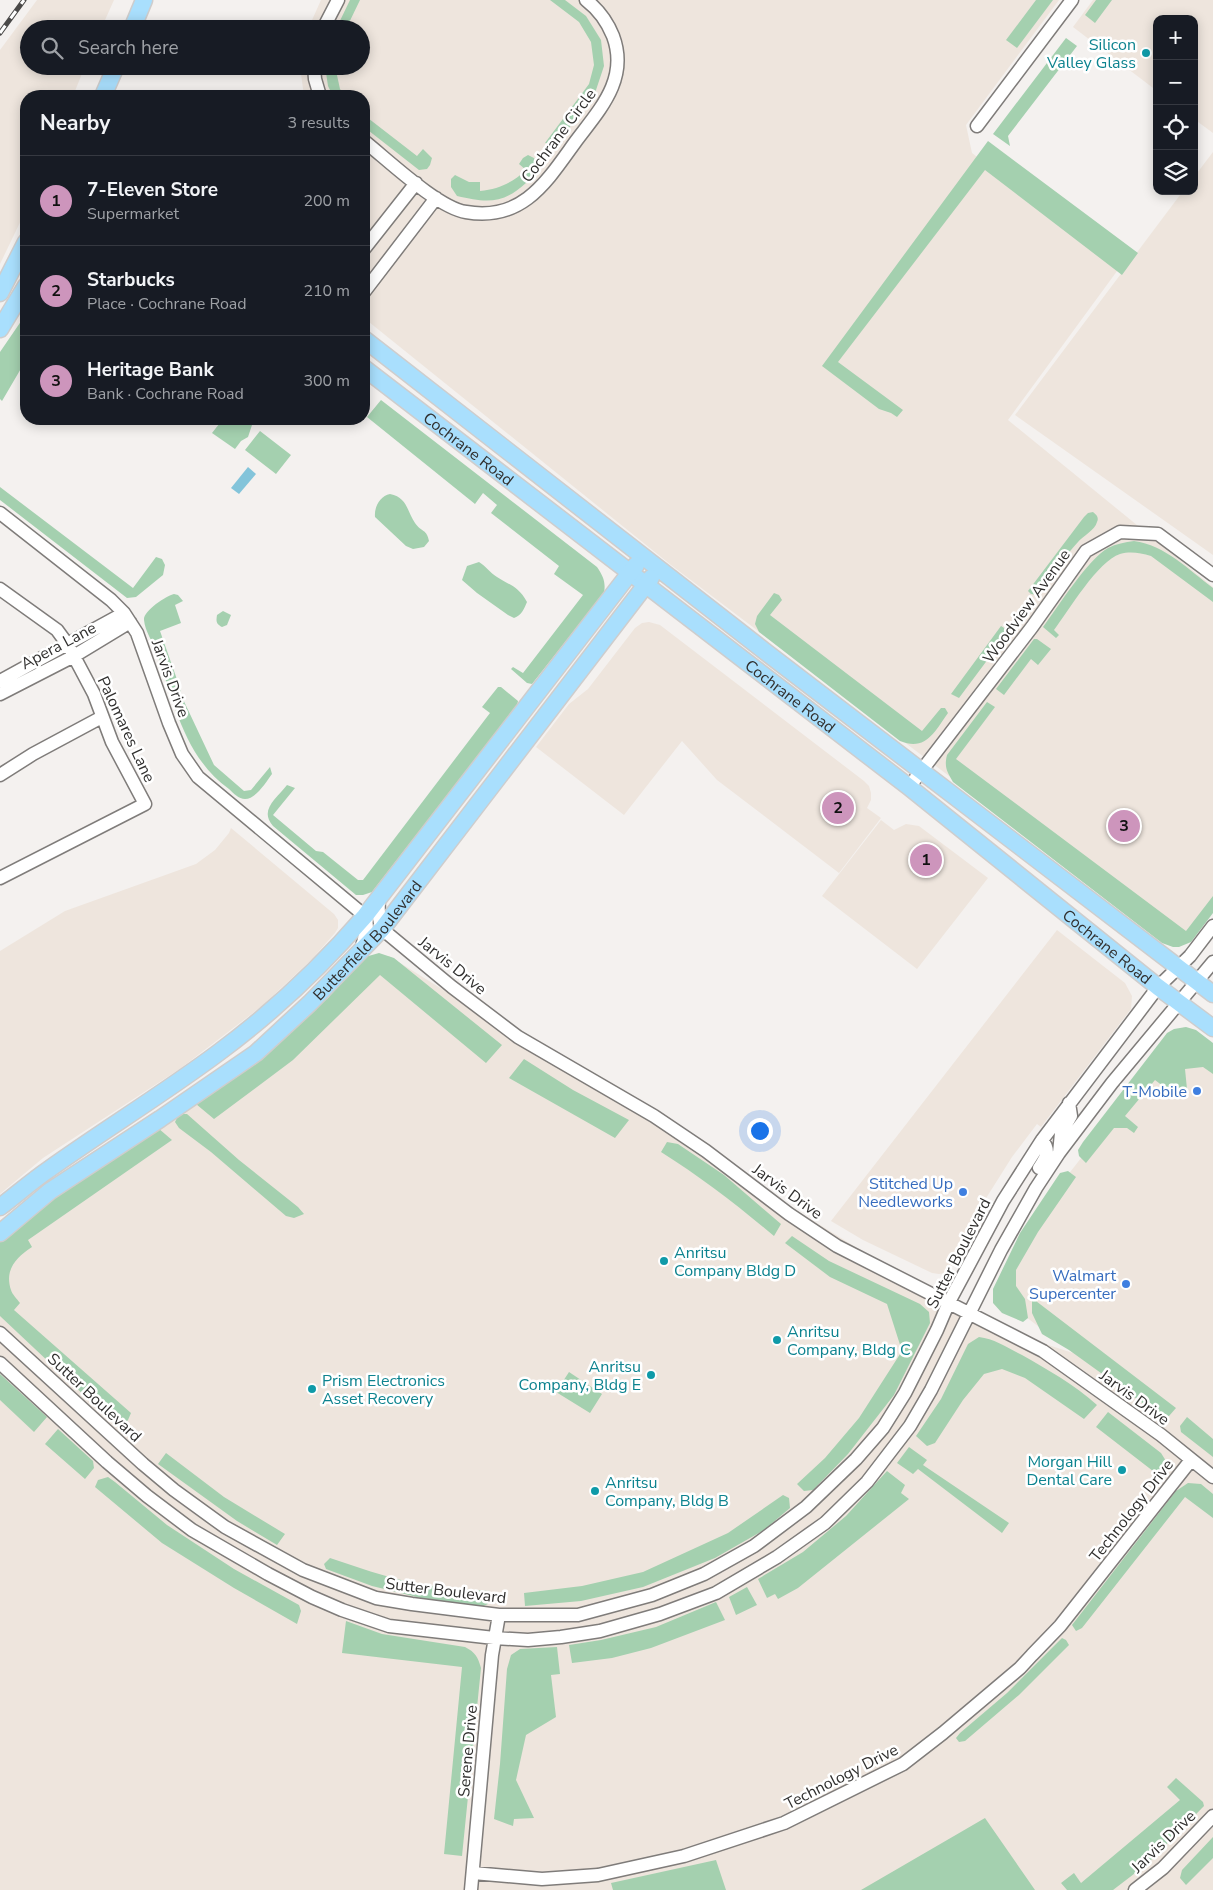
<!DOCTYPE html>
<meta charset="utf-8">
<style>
body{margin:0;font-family:"Nunito Sans",sans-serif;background:#20242c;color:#f1f3f6}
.controls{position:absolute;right:15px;top:15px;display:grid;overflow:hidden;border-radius:10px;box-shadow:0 2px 12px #0003}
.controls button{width:45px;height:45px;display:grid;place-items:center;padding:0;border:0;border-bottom:1px solid #363941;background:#171b24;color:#f1f3f6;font:25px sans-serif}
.you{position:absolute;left:759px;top:1130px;width:18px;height:18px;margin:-12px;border:4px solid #fff;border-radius:50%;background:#1a73e8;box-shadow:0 0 0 8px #1a73e833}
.badge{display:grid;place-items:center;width:32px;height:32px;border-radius:50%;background:#cd95bc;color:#111;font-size:16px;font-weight:700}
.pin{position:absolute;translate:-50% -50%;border:2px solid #fff;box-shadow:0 1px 5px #0006}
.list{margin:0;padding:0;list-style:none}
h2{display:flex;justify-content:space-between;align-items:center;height:65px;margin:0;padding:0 20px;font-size:21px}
h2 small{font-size:16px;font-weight:400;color:#9ea1a6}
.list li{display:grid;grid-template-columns:32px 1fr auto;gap:15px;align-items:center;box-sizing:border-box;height:90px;padding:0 20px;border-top:1px solid #363941}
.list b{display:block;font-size:19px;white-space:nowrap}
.list p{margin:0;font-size:16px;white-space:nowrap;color:#9ea1a6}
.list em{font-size:16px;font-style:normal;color:#9ea1a6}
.icon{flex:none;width:28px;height:28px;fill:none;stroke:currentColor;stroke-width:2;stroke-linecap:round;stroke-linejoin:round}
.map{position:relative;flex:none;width:1213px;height:1890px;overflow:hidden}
.search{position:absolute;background:#171b24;box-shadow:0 2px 12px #0003;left:20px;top:20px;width:350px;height:55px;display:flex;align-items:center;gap:12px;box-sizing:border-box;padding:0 18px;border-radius:28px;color:#9ea1a6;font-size:19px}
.panel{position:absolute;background:#171b24;box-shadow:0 2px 12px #0003;left:20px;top:90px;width:350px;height:335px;border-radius:20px}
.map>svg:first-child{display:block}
.built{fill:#eee5dd}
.green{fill:#a4d0af}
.water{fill:#83c4da}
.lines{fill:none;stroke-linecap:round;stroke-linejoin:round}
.minor-casing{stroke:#7f7c7a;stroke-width:15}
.major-casing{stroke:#cecdcd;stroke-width:19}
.minor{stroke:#fff;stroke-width:12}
.major{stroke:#a9dffd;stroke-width:16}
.rail-casing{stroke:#4a4948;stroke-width:5}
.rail{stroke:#fff;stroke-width:3;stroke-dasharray:9;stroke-linecap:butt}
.culture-dot{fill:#0f9aa8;stroke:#fff;stroke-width:2}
.shop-dot{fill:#3f7fe0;stroke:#fff;stroke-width:2}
.labels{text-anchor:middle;stroke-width:5;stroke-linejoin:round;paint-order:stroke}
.culture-label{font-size:16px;fill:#0d838f;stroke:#fff;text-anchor:start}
.street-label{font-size:16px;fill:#31302f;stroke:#fff}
.shop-label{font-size:16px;fill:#366cbe;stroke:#fff;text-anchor:end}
</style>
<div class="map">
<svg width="1213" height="1890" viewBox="0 0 1213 1890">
<rect width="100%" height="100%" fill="#f4f1ef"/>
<path class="built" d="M37 0H114L101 29H29V66H85L73 96H26V210L0 264V50Z
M321 0H1059L966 125 972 153 1120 267 1008 420 1213 587V903L1184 940 1061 861 671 565 364 318V96H304L300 66H361V29H308Z
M1093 0H1213V133L1194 119V19H1157V91L1073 27Z
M1213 152V555L1015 415 1183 191H1194V177Z
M649 622 660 625 864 781 869 786 871 793V800L867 808 881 818 839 873 717 780 682 741 624 815 536 747 569 704 588 689 635 628 642 623Z
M881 820 894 830 906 824 919 826 988 878 917 969 822 896Z
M231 828 334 914 338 920V928L335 933 312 959 262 1006 181 1068 43 1158 0 1194V951L65 911 196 864 215 850 229 833Z
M1057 930 1125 983 1132 996 1131 1009 1041 1127 1037 1124 1012 1157 983 1203 951 1267 945 1273 939 1274 932 1273 863 1240 831 1221Z
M389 956 974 1321 1073 1353 1000 1297 1056 1190 1184 1027 1213 1049V1890H0V1256L64 1194 372 958Z"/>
<path class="green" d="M350 0H360L346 29H336Z
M550 0H565L586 16 601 40 604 66 595 93 560 140 554 144 545 143 589 84 594 65 591 42 579 22Z
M1036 0H1053L1017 48 1006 40Z
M1096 0H1112L1095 23 1085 15Z
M1066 38 1077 46 1008 136 1010 146 993 134Z
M325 66H335L340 89 345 96H333L328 86Z
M364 115 417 156 423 149 432 158 430 165 427 169 419 170 364 127Z
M988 141 1138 253 1122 275 985 170 838 362 903 410 897 417 891 413 879 409 822 366Z
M528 155 534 158 539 164C538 173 533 177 526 183 503 204 487 203 457 196L451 187V179L455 175 469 182H480V191C499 189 512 183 526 170L519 164 523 158Z
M26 314V360L2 401 0 399V352Z
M381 400 597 567C603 576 606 582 604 593L532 684 527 683 511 669 513 667 523 673 583 595 554 574 559 566 491 513 497 505 483 493 475 504 367 417Z
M223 419H258L252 425 248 437 241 441 235 449 212 433Z
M260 431 291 455 276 474 245 450Z
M0 487 133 588 156 557 162 559 165 565 163 575 136 597 127 598 0 500Z
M390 494C407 497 407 511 415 523 421 532 427 529 429 541L424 547 413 549 406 546 375 517C374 507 380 496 390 494Z
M1093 512C1097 515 1099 518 1097 522 1095 530 1083 536 1078 542 1063 558 1050 578 1037 595L1031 594 1028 591 1084 517 1088 513Z
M1134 541C1165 545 1189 570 1213 588V602L1151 556C1140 553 1131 551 1120 554 1098 561 1069 610 1054 630L1059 635 1056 638 1043 627C1058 607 1088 559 1108 548 1116 544 1125 542 1134 541Z
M479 562C486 566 490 573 497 577 511 586 518 586 527 602 524 609 522 615 514 618L508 615 477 593 462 580 467 566Z
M774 593 779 595 782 600 770 615 922 731 941 708H945L948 713C935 731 926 752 900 741L759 632 755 624 757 616Z
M174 594 178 595 183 601 175 605 181 623 160 631 180 688 181 695 214 765 244 791 251 790 270 767 272 774C266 782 256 799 245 799 239 799 233 793 229 789 185 758 173 701 157 652 153 643 145 631 144 620 143 611 166 596 174 594Z
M223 611 231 615 227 625 222 627C216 624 216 621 217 615Z
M1001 626 1009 631 959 698 951 694Z
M1034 639H1037L1051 649 1038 665 1031 659 1004 695 996 689Z
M498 687H501L518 701 517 706 372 892 363 895H356L273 826C259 810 276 799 287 785L295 788 273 815 316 851 323 852 358 880H363L490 713 482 707Z
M987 702 995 707 956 759 1186 931 1213 896V913L1191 942 1179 947H1173L1162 943 953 782C947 772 944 767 947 755Z
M379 953 394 958 502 1045 486 1063 380 975 293 1060 214 1119 196 1104 288 1034 328 998 365 957Z
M1186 1027 1196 1030 1213 1043V1074L1203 1067 1185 1069 1187 1089 1180 1099 1155 1080 1125 1116 1138 1127 1134 1133 1127 1128H1114L1086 1163 1079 1156 1078 1150 1083 1142 1167 1033 1174 1029Z
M524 1059 573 1090 629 1120 615 1138 509 1078Z
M179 1114H187L239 1160 298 1207 304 1214 294 1218 286 1216 211 1152 179 1128 175 1122Z
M158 1128 172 1140 28 1240 32 1247C17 1257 4 1269 11 1290 12 1294 17 1299 20 1303L14 1310 131 1413 128 1420 120 1429 0 1316V1241C49 1198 103 1163 158 1128Z
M667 1142 678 1144 724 1175 781 1224 774 1236C737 1205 701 1177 661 1152Z
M1068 1171 1076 1177 1038 1232 1016 1270V1286L1025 1299 1028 1318 1023 1322 1002 1313 993 1303V1289L1020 1233 1060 1173Z
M792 1236 829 1261 920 1304 929 1312 930 1323 894 1395 848 1454 813 1490 804 1491 797 1484 825 1458 859 1418 902 1351 887 1304 830 1277 785 1243Z
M1032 1298 1176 1408 1169 1416 1162 1417 1069 1350 1042 1334 1032 1313Z
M979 1337C995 1339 1008 1348 1022 1355 1048 1370 1074 1384 1097 1405L1084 1419 1025 1378 1002 1369 984 1374 963 1400 935 1443 927 1446 916 1436 941 1399 968 1344Z
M569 1372 602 1394 590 1413 556 1392Z
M0 1374 47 1417 34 1432 0 1400Z
M1108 1412 1161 1453 1166 1461 1167 1469 1162 1478 1096 1427Z
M1187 1417 1213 1439V1457L1181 1432 1180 1426Z
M58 1429 93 1461 94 1468 85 1479 45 1444Z
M909 1447 927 1460 923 1465 1009 1523 1002 1533 918 1469 913 1474 897 1463Z
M166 1453 224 1497 285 1534 277 1545 237 1521 158 1464Z
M887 1471 905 1485 901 1493 909 1499 798 1588 778 1599 775 1594 767 1598 758 1579 803 1552 846 1516Z
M108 1477 115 1482 167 1525 234 1569 299 1605 301 1611 297 1624 234 1588 162 1543 95 1487 98 1480Z
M1188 1483 1201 1484 1213 1494V1518L1185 1497 1082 1628 1076 1631 1072 1625 1176 1491Z
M783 1495 789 1498 790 1508 764 1530 715 1558 643 1587 581 1601 525 1606 524 1593 582 1586 643 1572 728 1533Z
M330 1558C366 1570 402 1583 440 1587 456 1589 473 1590 490 1591L488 1604 481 1607 429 1600 372 1586 326 1569 324 1564Z
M747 1587 757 1605 736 1615 729 1597Z
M716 1602 725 1620 651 1648 612 1658 572 1663 569 1645 601 1640 656 1627Z
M346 1621 382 1634 465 1647C475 1652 478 1657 481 1668L462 1856 444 1854 462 1667 342 1653Z
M1062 1638 1066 1640 1069 1645 1019 1695 965 1741 959 1742 956 1738 960 1733 1007 1693Z
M557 1647 560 1674 551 1675 556 1717 526 1735 516 1780 534 1818 514 1819 513 1826 494 1819 500 1764 507 1669 511 1655 520 1649Z
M1176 1778 1203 1802 1204 1806 1147 1864 1113 1890H1067L1061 1883 1074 1873 1081 1883 1180 1800 1167 1787Z
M985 1818 1035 1890H861Z
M1213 1837V1858L1186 1885 1180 1878 1182 1870Z
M716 1860 726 1890H613L611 1883Z"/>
<path class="water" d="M248 467 256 474 239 494 231 488Z"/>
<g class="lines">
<g class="minor-casing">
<path id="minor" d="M323 29 338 0
M314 66 315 79 320 96
M977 126 1072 0
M364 141C388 160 438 208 466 212 523 222 547 181 576 141 600 109 629 79 613 36 607 21 599 10 586 0
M364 249 416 183
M364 292 436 198
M0 513 111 600 124 613 137 633 169 723 182 754 198 777 365 916C370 927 363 939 361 951
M0 589 57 630 68 645 94 694 112 742 145 804 0 878
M0 681 124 613
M0 694 74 656 130 622
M0 775 33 754 102 717
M909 787 1032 627 1086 551 1120 532 1158 534 1213 575
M378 898C380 909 377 920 382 929L452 987 518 1037 654 1116 706 1151 789 1214 837 1246 1043 1351 1161 1435 1213 1477
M1059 1153 1061 1133 1071 1116 1069 1103
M1039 1168C1046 1157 1051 1151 1042 1140
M0 1333 143 1464 174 1490 225 1527 303 1570 376 1598 412 1604 499 1615H578L652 1595 704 1574 754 1546 806 1507 856 1459 883 1428 905 1393 937 1330 949 1302 1003 1201 1042 1140 1158 987 1190 956 1213 926
M0 1363 107 1462 147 1496 192 1530 268 1574 312 1597 342 1610 389 1626 494 1638 528 1640 561 1637 600 1631 660 1614 716 1593 777 1557 825 1523 867 1482 910 1426 931 1390 1001 1250 1036 1188 1059 1153 1112 1083 1213 962
M473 1873 542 1879 598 1875 684 1856 784 1823 903 1764 943 1733 1020 1668 1032 1655 1060 1626 1191 1460
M471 1890 492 1655 499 1615
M1135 1890 1163 1868 1213 1816"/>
</g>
<g class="major-casing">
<g id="major">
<path d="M132 29 144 0"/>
<path d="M103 96 116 66"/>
<path d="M0 293 26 242"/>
<path d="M0 329 26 286"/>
<path d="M364 339 767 653 1213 994"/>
<path id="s1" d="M364 368 909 787 1158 987 1213 1028"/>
<path d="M0 1207C16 1195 32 1181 48 1170 104 1130 163 1094 218 1053 272 1013 321 967 365 916L636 565"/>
<path id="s2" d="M0 1233 50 1191 160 1119 256 1053 310 1003 382 929 651 578"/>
</g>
</g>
<use href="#minor" class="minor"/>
<use href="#major" class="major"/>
<g class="rail-casing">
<path id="rail" d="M0 33 24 0"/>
</g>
<use href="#rail" class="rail"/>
</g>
<g class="culture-dot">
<circle cx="1146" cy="53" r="5"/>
<circle cx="664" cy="1261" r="5"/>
<circle cx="777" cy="1340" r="5"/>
<circle cx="651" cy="1375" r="5"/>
<circle cx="312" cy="1389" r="5"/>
<circle cx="1122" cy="1470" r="5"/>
<circle cx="595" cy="1491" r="5"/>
</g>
<g class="shop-dot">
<circle cx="1197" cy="1091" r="5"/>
<circle cx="963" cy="1192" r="5"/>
<circle cx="1126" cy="1284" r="5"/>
</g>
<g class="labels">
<g class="culture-label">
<text x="1136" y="50" text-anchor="end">Silicon<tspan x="1136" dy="18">Valley Glass</tspan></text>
<text x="674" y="1258">Anritsu<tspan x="674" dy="18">Company Bldg D</tspan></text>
<text x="787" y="1337">Anritsu<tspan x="787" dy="18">Company, Bldg C</tspan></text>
<text x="641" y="1372" text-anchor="end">Anritsu<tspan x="641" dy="18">Company, Bldg E</tspan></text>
<text x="322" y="1386">Prism Electronics<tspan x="322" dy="18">Asset Recovery</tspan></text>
<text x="1112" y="1467" text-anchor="end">Morgan Hill<tspan x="1112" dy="18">Dental Care</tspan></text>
<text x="605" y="1488">Anritsu<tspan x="605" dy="18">Company, Bldg B</tspan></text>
</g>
<g class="street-label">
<text transform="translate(558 135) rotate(-53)" y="6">Cochrane Circle</text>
<text dy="6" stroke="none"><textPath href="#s1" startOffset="132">Cochrane Road</textPath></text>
<text transform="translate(1026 606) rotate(-54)" y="6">Woodview Avenue</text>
<text transform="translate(58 645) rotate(-28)" y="6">Apera Lane</text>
<text transform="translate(171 678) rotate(70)" y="6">Jarvis Drive</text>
<text dy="6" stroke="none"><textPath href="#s1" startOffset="538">Cochrane Road</textPath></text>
<text transform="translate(127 729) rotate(65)" y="6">Palomares Lane</text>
<text dy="6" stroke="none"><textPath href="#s2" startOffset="472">Butterfield Boulevard</textPath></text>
<text dy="6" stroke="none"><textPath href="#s1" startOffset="942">Cochrane Road</textPath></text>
<text transform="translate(453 965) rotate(39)" y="6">Jarvis Drive</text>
<text transform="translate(788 1191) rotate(36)" y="6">Jarvis Drive</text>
<text transform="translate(958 1253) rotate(-63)" y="6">Sutter Boulevard</text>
<text transform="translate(95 1397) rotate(43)" y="6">Sutter Boulevard</text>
<text transform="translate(1135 1397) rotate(36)" y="6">Jarvis Drive</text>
<text transform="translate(1131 1510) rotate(-52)" y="6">Technology Drive</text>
<text transform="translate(446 1590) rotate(7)" y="6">Sutter Boulevard</text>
<text transform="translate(467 1751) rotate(-85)" y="6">Serene Drive</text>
<text transform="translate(841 1776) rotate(-27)" y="6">Technology Drive</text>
<text transform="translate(1163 1841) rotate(-44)" y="6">Jarvis Drive</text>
</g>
<g class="shop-label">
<text x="1187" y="1097">T-Mobile</text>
<text x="953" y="1189">Stitched Up<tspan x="953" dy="18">Needleworks</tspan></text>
<text x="1116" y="1281">Walmart<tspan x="1116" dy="18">Supercenter</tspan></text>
</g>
</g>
</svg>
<div class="controls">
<button>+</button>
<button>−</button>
<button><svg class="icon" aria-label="locate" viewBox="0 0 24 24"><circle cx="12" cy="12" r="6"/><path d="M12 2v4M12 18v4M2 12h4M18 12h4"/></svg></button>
<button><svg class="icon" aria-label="layers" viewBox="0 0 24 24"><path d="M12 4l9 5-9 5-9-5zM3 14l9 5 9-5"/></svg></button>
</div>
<div class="you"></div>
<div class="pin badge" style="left:926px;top:860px">1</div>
<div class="pin badge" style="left:838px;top:808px">2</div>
<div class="pin badge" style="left:1124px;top:826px">3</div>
<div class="search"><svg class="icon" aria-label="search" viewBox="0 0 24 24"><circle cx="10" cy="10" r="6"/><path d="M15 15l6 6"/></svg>Search here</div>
<section class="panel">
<h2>Nearby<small>3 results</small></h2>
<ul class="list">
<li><span class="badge">1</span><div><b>7-Eleven Store</b><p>Supermarket</p></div><em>200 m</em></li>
<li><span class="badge">2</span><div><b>Starbucks</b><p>Place · Cochrane Road</p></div><em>210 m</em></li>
<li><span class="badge">3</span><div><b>Heritage Bank</b><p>Bank · Cochrane Road</p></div><em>300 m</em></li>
</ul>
</section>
</div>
